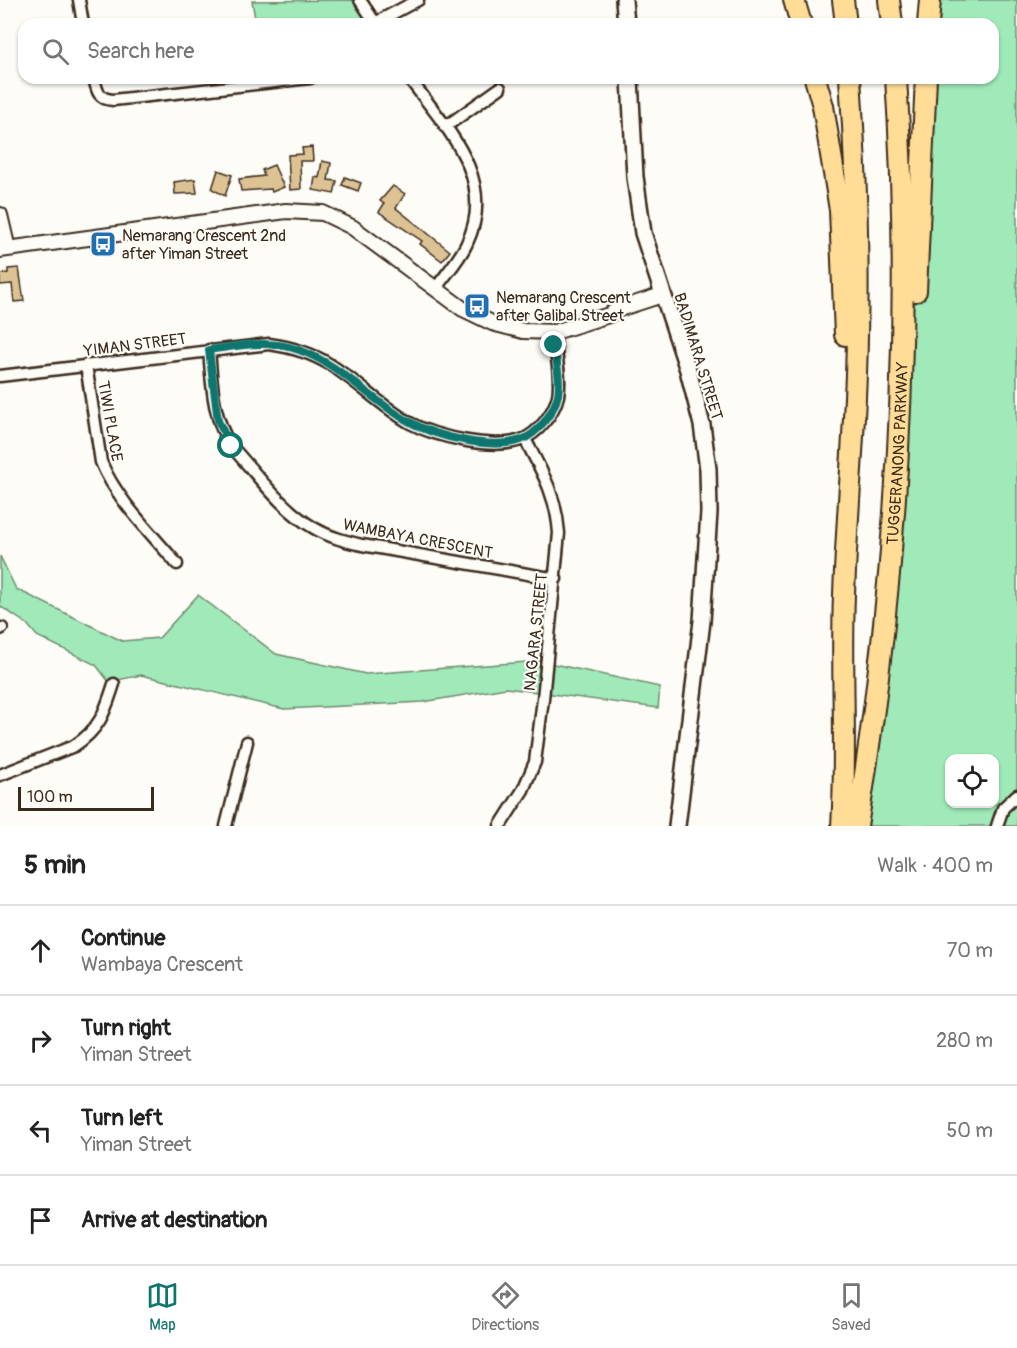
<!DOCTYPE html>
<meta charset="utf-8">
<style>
body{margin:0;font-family:Pangolin,sans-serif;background:#f6f6f6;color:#222}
.controls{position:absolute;right:18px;bottom:18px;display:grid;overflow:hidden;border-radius:12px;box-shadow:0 2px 4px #0004}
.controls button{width:54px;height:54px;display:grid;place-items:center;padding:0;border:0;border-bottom:2px solid #e0e0e0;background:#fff;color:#222;font:30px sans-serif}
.scale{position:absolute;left:18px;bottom:15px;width:136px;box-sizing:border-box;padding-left:6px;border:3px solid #3b2a1e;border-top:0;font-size:16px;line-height:21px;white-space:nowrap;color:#3b2a1e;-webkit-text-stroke:4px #fdfcf7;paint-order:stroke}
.stop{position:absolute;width:18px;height:18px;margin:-14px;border:4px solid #0f766e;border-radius:50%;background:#fff}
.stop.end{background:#0f766e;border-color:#fff;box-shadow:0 2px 6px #0008}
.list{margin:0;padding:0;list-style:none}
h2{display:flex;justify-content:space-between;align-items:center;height:78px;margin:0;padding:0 24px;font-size:26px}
h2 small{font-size:20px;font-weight:400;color:#767676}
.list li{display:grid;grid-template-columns:39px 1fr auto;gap:18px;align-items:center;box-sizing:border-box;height:90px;padding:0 24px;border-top:2px solid #e0e0e0}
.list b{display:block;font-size:22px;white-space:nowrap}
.list p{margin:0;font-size:20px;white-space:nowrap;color:#767676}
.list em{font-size:20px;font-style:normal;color:#767676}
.icon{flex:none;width:33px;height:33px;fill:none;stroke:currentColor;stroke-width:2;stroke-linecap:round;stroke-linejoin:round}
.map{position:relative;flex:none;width:1017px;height:826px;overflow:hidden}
.search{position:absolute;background:#fff;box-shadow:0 2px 4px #0004;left:18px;right:18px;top:18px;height:66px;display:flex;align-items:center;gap:15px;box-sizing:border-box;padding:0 21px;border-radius:18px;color:#767676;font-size:22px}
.sheet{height:438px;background:#fff}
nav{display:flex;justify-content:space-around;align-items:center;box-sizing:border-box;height:84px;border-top:2px solid #e0e0e0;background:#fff;font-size:16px;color:#767676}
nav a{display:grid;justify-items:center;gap:3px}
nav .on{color:#0f766e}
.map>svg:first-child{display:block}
.green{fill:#a0eab9;stroke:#6e8a6c;stroke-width:1.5;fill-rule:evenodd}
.building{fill:#ddc393;stroke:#3b2a1e;stroke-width:1.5}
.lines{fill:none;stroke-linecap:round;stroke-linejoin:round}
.minor-casing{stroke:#3b2a1e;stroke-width:15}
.tertiary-casing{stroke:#3b2a1e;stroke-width:18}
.secondary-casing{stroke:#3b2a1e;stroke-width:20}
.motorway-casing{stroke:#3b2a1e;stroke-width:24}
.minor{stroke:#fdfcf7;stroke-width:10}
.tertiary{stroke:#fdfcf7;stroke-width:14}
.secondary{stroke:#fdfcf7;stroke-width:15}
.motorway{stroke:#ffdd96;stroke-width:20}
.route{stroke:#0f766e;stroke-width:8}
.labels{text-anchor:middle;stroke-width:4.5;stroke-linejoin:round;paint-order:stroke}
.poi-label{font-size:16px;fill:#3b2a1e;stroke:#fdfcf7;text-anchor:start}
.street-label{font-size:16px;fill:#3b2a1e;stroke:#fdfcf7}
</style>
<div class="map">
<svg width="1017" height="826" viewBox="0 0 1017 826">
<rect width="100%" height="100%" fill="#fdfcf7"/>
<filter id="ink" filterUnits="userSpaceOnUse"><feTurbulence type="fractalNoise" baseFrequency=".0167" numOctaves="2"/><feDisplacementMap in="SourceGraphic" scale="12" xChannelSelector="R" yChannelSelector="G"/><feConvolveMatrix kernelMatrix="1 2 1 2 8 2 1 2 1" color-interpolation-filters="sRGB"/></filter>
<g filter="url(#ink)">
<path class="green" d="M356 0 370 24H256L252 1Z
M941 0H1017V826H867L872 799 876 730 934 78H993V24H939ZM950 758H994V804H950Z
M0 556 16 589 122 641 159 638 198 595 276 654 366 674 540 661 660 687 658 708 506 688 423 702 284 709 141 675 109 682 96 665 37 636 27 624 0 606Z"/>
<path class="building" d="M312 147 313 161H300L301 189 290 190 288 155 303 154 302 148Z
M322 161 331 163 328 180 337 181 334 194 313 190 315 177 319 178Z
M274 165 284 187 272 192 271 189 241 191 239 179 264 176 262 170Z
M218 170 232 175 225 196 212 189Z
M345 177 361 183 358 191 342 185Z
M195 179 197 193 175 194 174 182Z
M393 186 405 194 396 208 450 251 442 261 420 244 422 241 379 212 384 204 380 201Z
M19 268 24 301 14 302 12 284 0 285V274L8 273V269Z"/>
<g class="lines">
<g class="minor-casing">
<path id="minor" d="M79 0 83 24
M360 0 376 24
M375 23 418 0
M94 78C97 91 98 99 113 100L310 78
M409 78C445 127 498 178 467 243 460 259 446 274 436 288
M445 127 500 88
M209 350C212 383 212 417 231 446 257 474 280 508 314 528 329 537 345 541 362 545L556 579
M86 365 101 462C116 499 151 533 177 564
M0 376 269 344C290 347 310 352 329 364 357 381 381 406 410 423 436 437 492 450 521 440 538 434 554 413 558 396 562 375 554 353 555 332
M0 629 2 628
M0 775 74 746C100 729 105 712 114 684
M226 826 247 742
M500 826 523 790 535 762 543 699 559 533C556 494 542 472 525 439
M997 826 1003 808 1017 795"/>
</g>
<g class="tertiary-casing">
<path id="tertiary" d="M0 215 8 249
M0 250 286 211 323 213 352 227 463 309 492 323 523 331 555 332 609 315 619 309 662 295"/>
</g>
<g class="secondary-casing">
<path id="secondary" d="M624 0 626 24
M630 78 635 177 643 233 688 370 702 425 708 469 709 512 702 621 677 826"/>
</g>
<g class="motorway-casing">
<g id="motorway">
<path d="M794 0 801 24"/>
<path d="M843 0 846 24"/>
<path d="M889 0 892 24"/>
<path d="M928 24 930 0"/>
<path d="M815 78 823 106 840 210 845 335"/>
<path d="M916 291 926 78"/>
<path d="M842 826C847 749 841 672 844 595 847 509 856 423 857 336 859 250 856 164 850 78"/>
<path id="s1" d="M857 826C897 579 913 328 896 78"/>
</g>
</g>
<use href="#minor" class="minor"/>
<use href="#tertiary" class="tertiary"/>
<use href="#secondary" class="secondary"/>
<use href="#motorway" class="motorway"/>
</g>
</g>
<g class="lines" filter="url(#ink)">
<path class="route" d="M231 446 218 421 209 350C239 346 269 339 299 350 342 365 371 401 410 422 436 437 492 450 521 440 538 434 554 412 558 395 561 379 556 361 554 345"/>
</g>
<defs>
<g id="bus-square" transform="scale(1.35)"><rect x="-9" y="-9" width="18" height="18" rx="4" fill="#1f6fb2" stroke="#fdfcf7"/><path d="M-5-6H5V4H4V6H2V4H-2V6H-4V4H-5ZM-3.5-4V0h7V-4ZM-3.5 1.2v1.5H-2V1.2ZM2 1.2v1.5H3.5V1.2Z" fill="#fff"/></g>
</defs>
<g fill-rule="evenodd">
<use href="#bus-square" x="103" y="244"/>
<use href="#bus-square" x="477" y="306"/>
</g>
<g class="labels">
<g class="poi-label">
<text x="122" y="241">Nemarang Crescent 2nd<tspan x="122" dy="18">after Yiman Street</tspan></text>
<text x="496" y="303">Nemarang Crescent<tspan x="496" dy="18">after Galibal Street</tspan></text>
</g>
<g class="street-label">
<text transform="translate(135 344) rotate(-7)" y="6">YIMAN STREET</text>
<text transform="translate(699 356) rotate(73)" y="6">BADIMARA STREET</text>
<text transform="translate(111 421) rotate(80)" y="6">TIWI PLACE</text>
<text dy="6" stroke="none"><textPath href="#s1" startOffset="375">TUGGERANONG PARKWAY</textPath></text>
<text transform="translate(418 538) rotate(11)" y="6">WAMBAYA CRESCENT</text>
<text transform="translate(535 632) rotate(-84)" y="6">NAGARA STREET</text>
</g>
</g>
</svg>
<div class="controls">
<button><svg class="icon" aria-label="locate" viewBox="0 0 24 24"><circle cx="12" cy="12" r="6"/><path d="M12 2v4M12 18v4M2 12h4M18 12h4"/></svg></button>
</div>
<div class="scale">100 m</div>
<div class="stop" style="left:231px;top:446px"></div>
<div class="stop end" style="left:554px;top:345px"></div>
<div class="search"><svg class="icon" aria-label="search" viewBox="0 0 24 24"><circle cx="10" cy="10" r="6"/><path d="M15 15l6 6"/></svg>Search here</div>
</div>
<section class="sheet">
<h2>5 min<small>Walk · 400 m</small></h2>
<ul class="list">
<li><svg class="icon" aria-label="ahead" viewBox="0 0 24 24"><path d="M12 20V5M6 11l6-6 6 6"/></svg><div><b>Continue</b><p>Wambaya Crescent</p></div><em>70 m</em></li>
<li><svg class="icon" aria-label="right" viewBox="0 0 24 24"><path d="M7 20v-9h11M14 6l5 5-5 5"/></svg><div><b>Turn right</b><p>Yiman Street</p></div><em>280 m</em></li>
<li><svg class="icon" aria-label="left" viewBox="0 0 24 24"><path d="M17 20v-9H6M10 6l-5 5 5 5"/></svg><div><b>Turn left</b><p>Yiman Street</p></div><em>50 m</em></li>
<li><svg class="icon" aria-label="arrive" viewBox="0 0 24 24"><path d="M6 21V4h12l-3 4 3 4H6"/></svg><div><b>Arrive at destination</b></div></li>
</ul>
</section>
<nav>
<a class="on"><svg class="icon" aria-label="map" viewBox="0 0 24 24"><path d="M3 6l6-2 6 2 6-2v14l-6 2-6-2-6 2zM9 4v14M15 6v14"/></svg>Map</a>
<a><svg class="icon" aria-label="directions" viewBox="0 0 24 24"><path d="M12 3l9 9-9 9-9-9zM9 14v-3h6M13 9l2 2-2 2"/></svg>Directions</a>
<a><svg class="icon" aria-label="saved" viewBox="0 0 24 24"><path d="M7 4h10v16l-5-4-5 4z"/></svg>Saved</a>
</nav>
